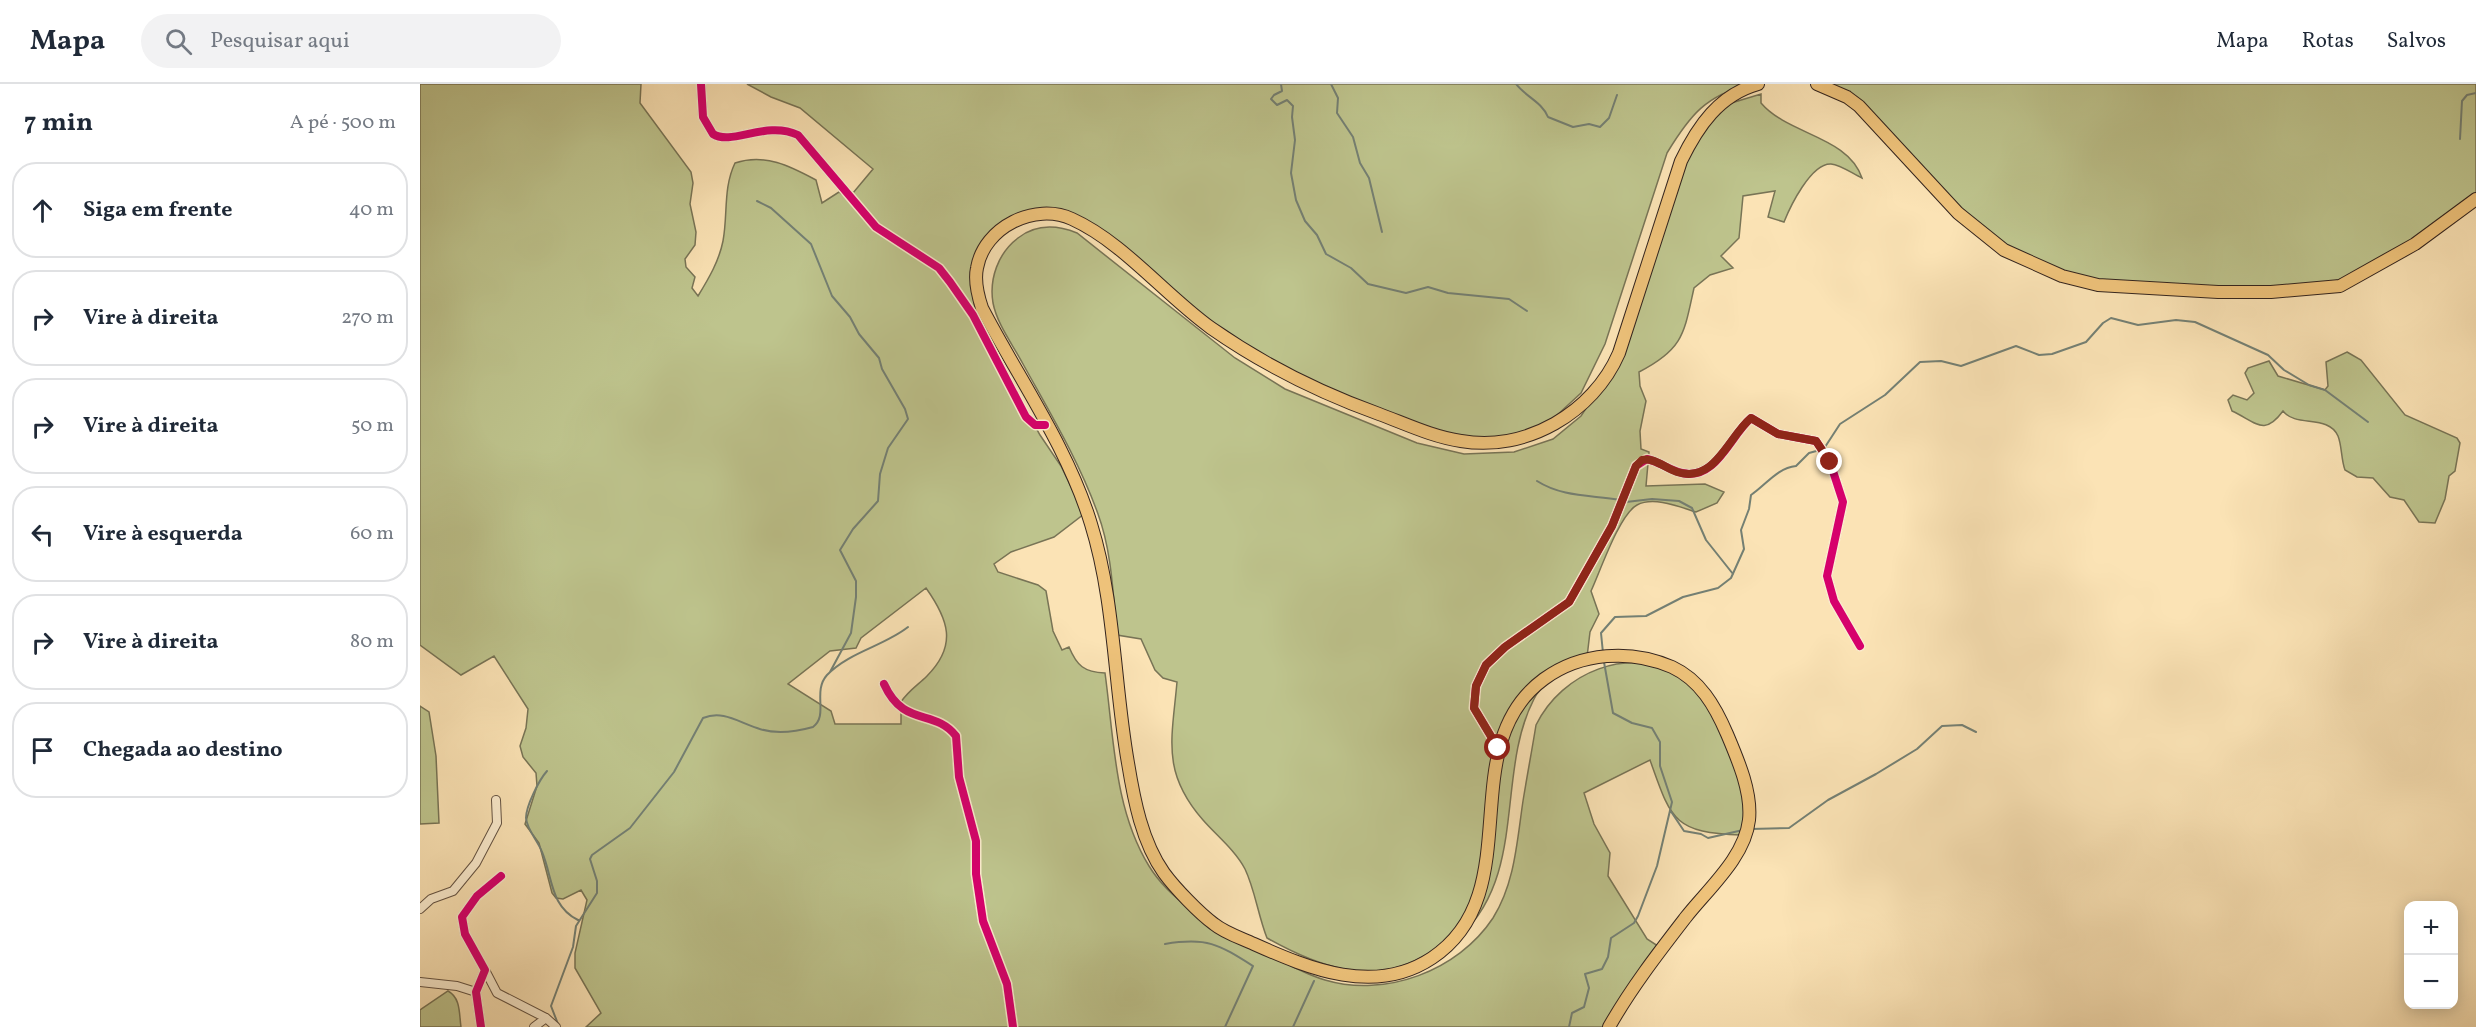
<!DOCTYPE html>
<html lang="pt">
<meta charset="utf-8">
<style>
body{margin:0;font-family:Vollkorn,serif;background:#f2f2f3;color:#1f2937}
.controls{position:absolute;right:18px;bottom:18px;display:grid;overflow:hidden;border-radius:12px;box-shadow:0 3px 15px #0003}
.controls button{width:54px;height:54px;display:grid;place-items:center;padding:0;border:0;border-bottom:2px solid #e0e1e3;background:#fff;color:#1f2937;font:30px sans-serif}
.stop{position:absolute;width:18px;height:18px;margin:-14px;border:4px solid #8f2418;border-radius:50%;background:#fff}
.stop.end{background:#8f2418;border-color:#fff;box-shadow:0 2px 6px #0008}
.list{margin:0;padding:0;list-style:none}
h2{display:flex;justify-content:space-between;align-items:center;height:78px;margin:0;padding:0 24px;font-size:26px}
h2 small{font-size:20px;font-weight:400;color:#747a83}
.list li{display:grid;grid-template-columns:39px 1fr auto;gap:18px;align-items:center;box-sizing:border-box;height:96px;margin:0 12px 12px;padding:0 12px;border:2px solid #e0e1e3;border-radius:24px}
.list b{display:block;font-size:22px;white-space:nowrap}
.list em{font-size:20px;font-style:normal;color:#747a83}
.icon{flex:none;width:33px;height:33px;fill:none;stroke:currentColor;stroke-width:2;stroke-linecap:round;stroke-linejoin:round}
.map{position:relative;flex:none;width:2056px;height:943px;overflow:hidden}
header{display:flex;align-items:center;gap:36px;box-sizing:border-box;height:84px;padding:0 30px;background:#fff;border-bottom:2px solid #e0e1e3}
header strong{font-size:28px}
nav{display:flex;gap:33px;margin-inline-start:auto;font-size:21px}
.search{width:420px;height:54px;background:#f2f2f3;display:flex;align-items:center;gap:15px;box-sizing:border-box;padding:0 21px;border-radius:33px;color:#747a83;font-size:22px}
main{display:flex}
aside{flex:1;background:#fff}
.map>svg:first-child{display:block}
.green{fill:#bec48d;stroke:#787456;stroke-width:1.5;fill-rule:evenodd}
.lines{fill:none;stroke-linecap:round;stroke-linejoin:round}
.stream{stroke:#748074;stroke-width:2}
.minor-casing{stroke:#655444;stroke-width:10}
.highway-casing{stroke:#33241e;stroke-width:14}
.minor{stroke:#fcedcf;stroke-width:8}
.highway{stroke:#eec27a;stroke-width:12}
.cycleway-casing{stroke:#fcedcf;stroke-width:11}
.cycleway{stroke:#d6006c;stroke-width:8}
.route{stroke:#8f2418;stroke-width:8}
</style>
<header>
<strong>Mapa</strong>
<div class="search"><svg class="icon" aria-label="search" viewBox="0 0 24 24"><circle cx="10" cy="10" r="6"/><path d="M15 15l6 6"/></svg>Pesquisar aqui</div>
<nav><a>Mapa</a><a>Rotas</a><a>Salvos</a></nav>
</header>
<main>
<aside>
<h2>7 min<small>A pé · 500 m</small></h2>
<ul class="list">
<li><svg class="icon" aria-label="ahead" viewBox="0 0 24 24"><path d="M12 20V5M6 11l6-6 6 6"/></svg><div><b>Siga em frente</b></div><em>40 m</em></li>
<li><svg class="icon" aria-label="right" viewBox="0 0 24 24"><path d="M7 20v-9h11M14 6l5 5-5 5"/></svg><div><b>Vire à direita</b></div><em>270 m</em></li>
<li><svg class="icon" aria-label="right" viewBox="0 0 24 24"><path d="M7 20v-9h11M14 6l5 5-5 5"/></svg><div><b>Vire à direita</b></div><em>50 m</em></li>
<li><svg class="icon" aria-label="left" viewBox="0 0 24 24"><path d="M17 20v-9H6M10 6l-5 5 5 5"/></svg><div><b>Vire à esquerda</b></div><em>60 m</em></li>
<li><svg class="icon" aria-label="right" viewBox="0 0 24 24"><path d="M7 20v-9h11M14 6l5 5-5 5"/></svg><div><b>Vire à direita</b></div><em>80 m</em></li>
<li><svg class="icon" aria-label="arrive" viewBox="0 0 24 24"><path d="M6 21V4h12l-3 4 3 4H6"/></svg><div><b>Chegada ao destino</b></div></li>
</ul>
</aside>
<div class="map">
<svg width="2056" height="943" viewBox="0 0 2056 943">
<rect width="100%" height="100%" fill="#fbe3b5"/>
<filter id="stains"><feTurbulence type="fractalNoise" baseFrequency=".00333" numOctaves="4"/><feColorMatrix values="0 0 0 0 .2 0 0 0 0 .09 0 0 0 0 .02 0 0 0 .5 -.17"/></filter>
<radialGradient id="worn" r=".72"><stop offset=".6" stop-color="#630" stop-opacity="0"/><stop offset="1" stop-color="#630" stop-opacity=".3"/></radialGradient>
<path class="green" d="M0 0H221L220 19 271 88 273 99 270 120 276 148 275 161 265 175 266 183 275 193 272 204 278 212C289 194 299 177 303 157 308 130 303 104 315 79 345 69 370 82 396 96L402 119 419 108 428 115 453 85 380 24 351 13 327 0H1331C1286 11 1270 31 1247 69L1185 260 1161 309 1135 333 1095 353 1042 356 876 296 784 233 672 140 632 125 569 155 553 213 557 236 620 351 641 382 664 430 634 453 591 468 574 480 578 488 618 501 626 507 633 547 642 566 649 563C657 582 664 588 685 589 694 654 694 725 729 782 751 818 791 839 828 858 853 871 878 888 905 896 965 914 1038 887 1073 834 1095 799 1097 757 1103 717 1107 692 1112 666 1116 641 1142 588 1209 561 1262 591 1272 596 1288 615 1293 624 1300 635 1324 702 1326 715 1327 725 1323 740 1321 751 1253 749 1251 735 1230 676L1164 709 1174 740 1190 769 1188 792 1227 855 1241 864 1189 943H166L181 929 155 884V869L167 816 161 806 143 815 136 814 132 809 119 759 105 740 117 702 116 689 103 673 100 662 106 644 108 625 74 572 41 591 0 561ZM506 504C528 535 538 561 507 592 498 601 488 607 481 618V640H415L411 627 368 600 410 567 436 564 441 554Z
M1396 0H2056V110C2006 148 1952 194 1889 203L1729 202 1675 196 1615 179 1561 147 1453 33Z
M1341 10V19C1368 51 1428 52 1442 94 1433 90 1421 81 1411 80 1391 79 1370 123 1364 138L1348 133 1355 107 1323 112 1319 154 1301 172 1313 184 1290 191 1274 204C1264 249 1264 265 1219 288L1220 302 1226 317 1220 347 1221 365 1229 368 1226 402 1285 400 1304 408 1297 419 1276 428C1260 423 1234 412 1217 421 1199 431 1180 488 1171 507L1179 530 1170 548 1167 573C1150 585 1123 596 1114 615 1076 688 1107 790 1041 851 1031 860 1014 866 1002 873 950 903 895 881 847 854 838 831 835 806 825 785 815 766 797 752 783 736 741 688 752 655 757 598L743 594 735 586 721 555 697 551C693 511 692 468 678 430 659 377 630 329 603 280 593 261 577 240 573 219 569 195 578 169 598 154 616 140 637 141 657 149L815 274 865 305 997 359 1044 370 1094 368 1133 355 1161 332 1182 301 1262 68 1308 20Z
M1927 268 1941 276 1985 331 2037 354 2040 359 2035 387 2029 392 2025 415 2015 439 1999 438 1984 416 1970 413 1953 394 1937 393 1925 386C1921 375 1922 362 1918 352 1908 330 1876 344 1863 327 1844 353 1836 338 1812 327L1808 316 1813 311 1827 316 1834 309 1825 289 1828 284 1849 277 1858 292 1905 306 1908 302 1906 278Z
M0 622 9 628 16 672 19 739 0 740Z
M28 907C41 914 39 930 41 943H0V926Z"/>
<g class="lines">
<path class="stream" d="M861 0 862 7 854 11 851 15 857 21 867 16 873 22 872 33 875 56 871 89 876 116 885 137 897 151 906 170 931 184 948 200 986 209 1008 203 1028 209 1089 215 1107 227
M911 0 918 14 917 29 933 53 940 79 949 94 962 148
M1096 0C1106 13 1122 18 1128 33L1153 43 1169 40 1180 43 1189 34 1197 11
M2040 55 2042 17 2047 11 2056 9
M337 117 351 124 391 160 412 212 430 233 439 250 459 274 462 285 485 325 488 335 468 364 460 390 458 417 433 445 420 466 436 497V513L431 549 410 588
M1405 363 1420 340 1465 311 1500 278 1521 277 1541 282 1596 262 1619 271 1632 270 1666 258 1683 239 1691 234 1718 241 1756 236 1775 238 1848 271 1864 286 1889 301 1905 306 1948 338
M1117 397C1142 413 1171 411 1200 416
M1206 418 1232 415 1259 417 1272 424 1286 456 1313 490
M1183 569 1181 549 1195 533 1226 532 1263 513 1298 504 1311 494 1324 465 1321 446 1329 425 1331 411C1346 401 1357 384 1376 382L1389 369 1400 366
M127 687C119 696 106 722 106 734 107 746 118 757 122 768 133 794 130 822 158 836
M1250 726 1264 747 1281 750 1288 754 1323 746
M1331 745 1369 744 1408 716 1456 690 1497 665 1522 642 1542 641 1556 648
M745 860C787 853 798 860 833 882L805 943
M138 940 131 922 153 863 156 842 177 809V797L170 775 172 771 210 744 254 688 283 634C303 626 318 638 337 644 355 651 375 648 393 643 409 631 392 608 407 591 429 568 464 562 488 543
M873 943 894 897
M1149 943 1152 929 1164 923 1169 904 1165 890 1182 885 1188 873 1191 854 1214 839 1218 832 1237 782 1252 718 1240 682V658L1232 644 1212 639 1193 629 1184 578"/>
<g class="minor-casing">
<path id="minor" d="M281 0 283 33 293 50C312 62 346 36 378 51L456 143 519 184 530 198 553 231 606 333 615 341H625
M464 600C484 644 514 624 536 652L539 693 556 757V790L563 837 587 900 593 943
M1078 664 1054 624 1056 602 1066 581 1085 563 1149 518 1192 442 1216 382 1227 375C1240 378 1249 386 1262 389 1296 397 1310 352 1331 334L1358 350 1396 357 1410 378 1423 418 1407 492 1414 517 1440 562
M0 825 11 815 33 807 56 779 77 739 76 716
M65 886 77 909 126 934
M0 898 37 902 56 908
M61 943 56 908 65 886 45 850 42 833 57 812 81 792
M114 943 126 934 136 943"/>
</g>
<g class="highway-casing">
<path id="highway" d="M1397 0 1427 13 1439 22 1538 129 1584 166 1642 192 1678 201 1798 208H1851L1920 202 1995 160 2056 115
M1189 943C1211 904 1239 868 1266 833 1288 805 1325 773 1329 736 1332 708 1318 676 1307 650 1295 622 1280 596 1252 583 1211 565 1161 568 1124 595 1031 663 1111 808 1012 874 955 912 890 885 834 860 821 854 805 849 794 840 779 829 755 804 744 789 722 758 714 716 708 679 694 600 695 517 671 440 648 364 599 295 562 224 558 212 554 198 557 184 564 143 615 118 652 135 703 158 745 211 791 244 844 281 898 308 959 330 986 340 1013 353 1041 357 1106 368 1173 329 1199 269L1261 77C1278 42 1299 11 1338 0"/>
</g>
<use href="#minor" class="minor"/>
<use href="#highway" class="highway"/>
<g class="cycleway-casing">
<path id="cycleway" d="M281 0 283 33 293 50C312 62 346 36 378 51L456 143 519 184 530 198 553 231 606 333 615 341H625
M464 600C484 644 514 624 536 652L539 693 556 757V790L563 837 587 900 593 943
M1078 664 1054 624 1056 602 1066 581 1085 563 1149 518 1192 442 1216 382 1227 375C1240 378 1249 386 1262 389 1296 397 1310 352 1331 334L1358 350 1396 357 1410 378 1423 418 1407 492 1414 517 1440 562
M61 943 56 908 65 886 45 850 42 833 57 812 81 792"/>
</g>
<use href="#cycleway" class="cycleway"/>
</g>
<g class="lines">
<path class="route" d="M1078 664 1054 624 1056 602 1066 581 1085 563 1149 518 1192 442 1216 382 1222 376C1234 373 1245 384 1257 388 1295 400 1308 353 1331 334L1358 350 1396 357 1410 378"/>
</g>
<rect width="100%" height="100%" filter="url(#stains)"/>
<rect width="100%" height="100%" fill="url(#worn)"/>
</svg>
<div class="controls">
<button>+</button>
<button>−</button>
</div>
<div class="stop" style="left:1078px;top:664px"></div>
<div class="stop end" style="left:1410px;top:378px"></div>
</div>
</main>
